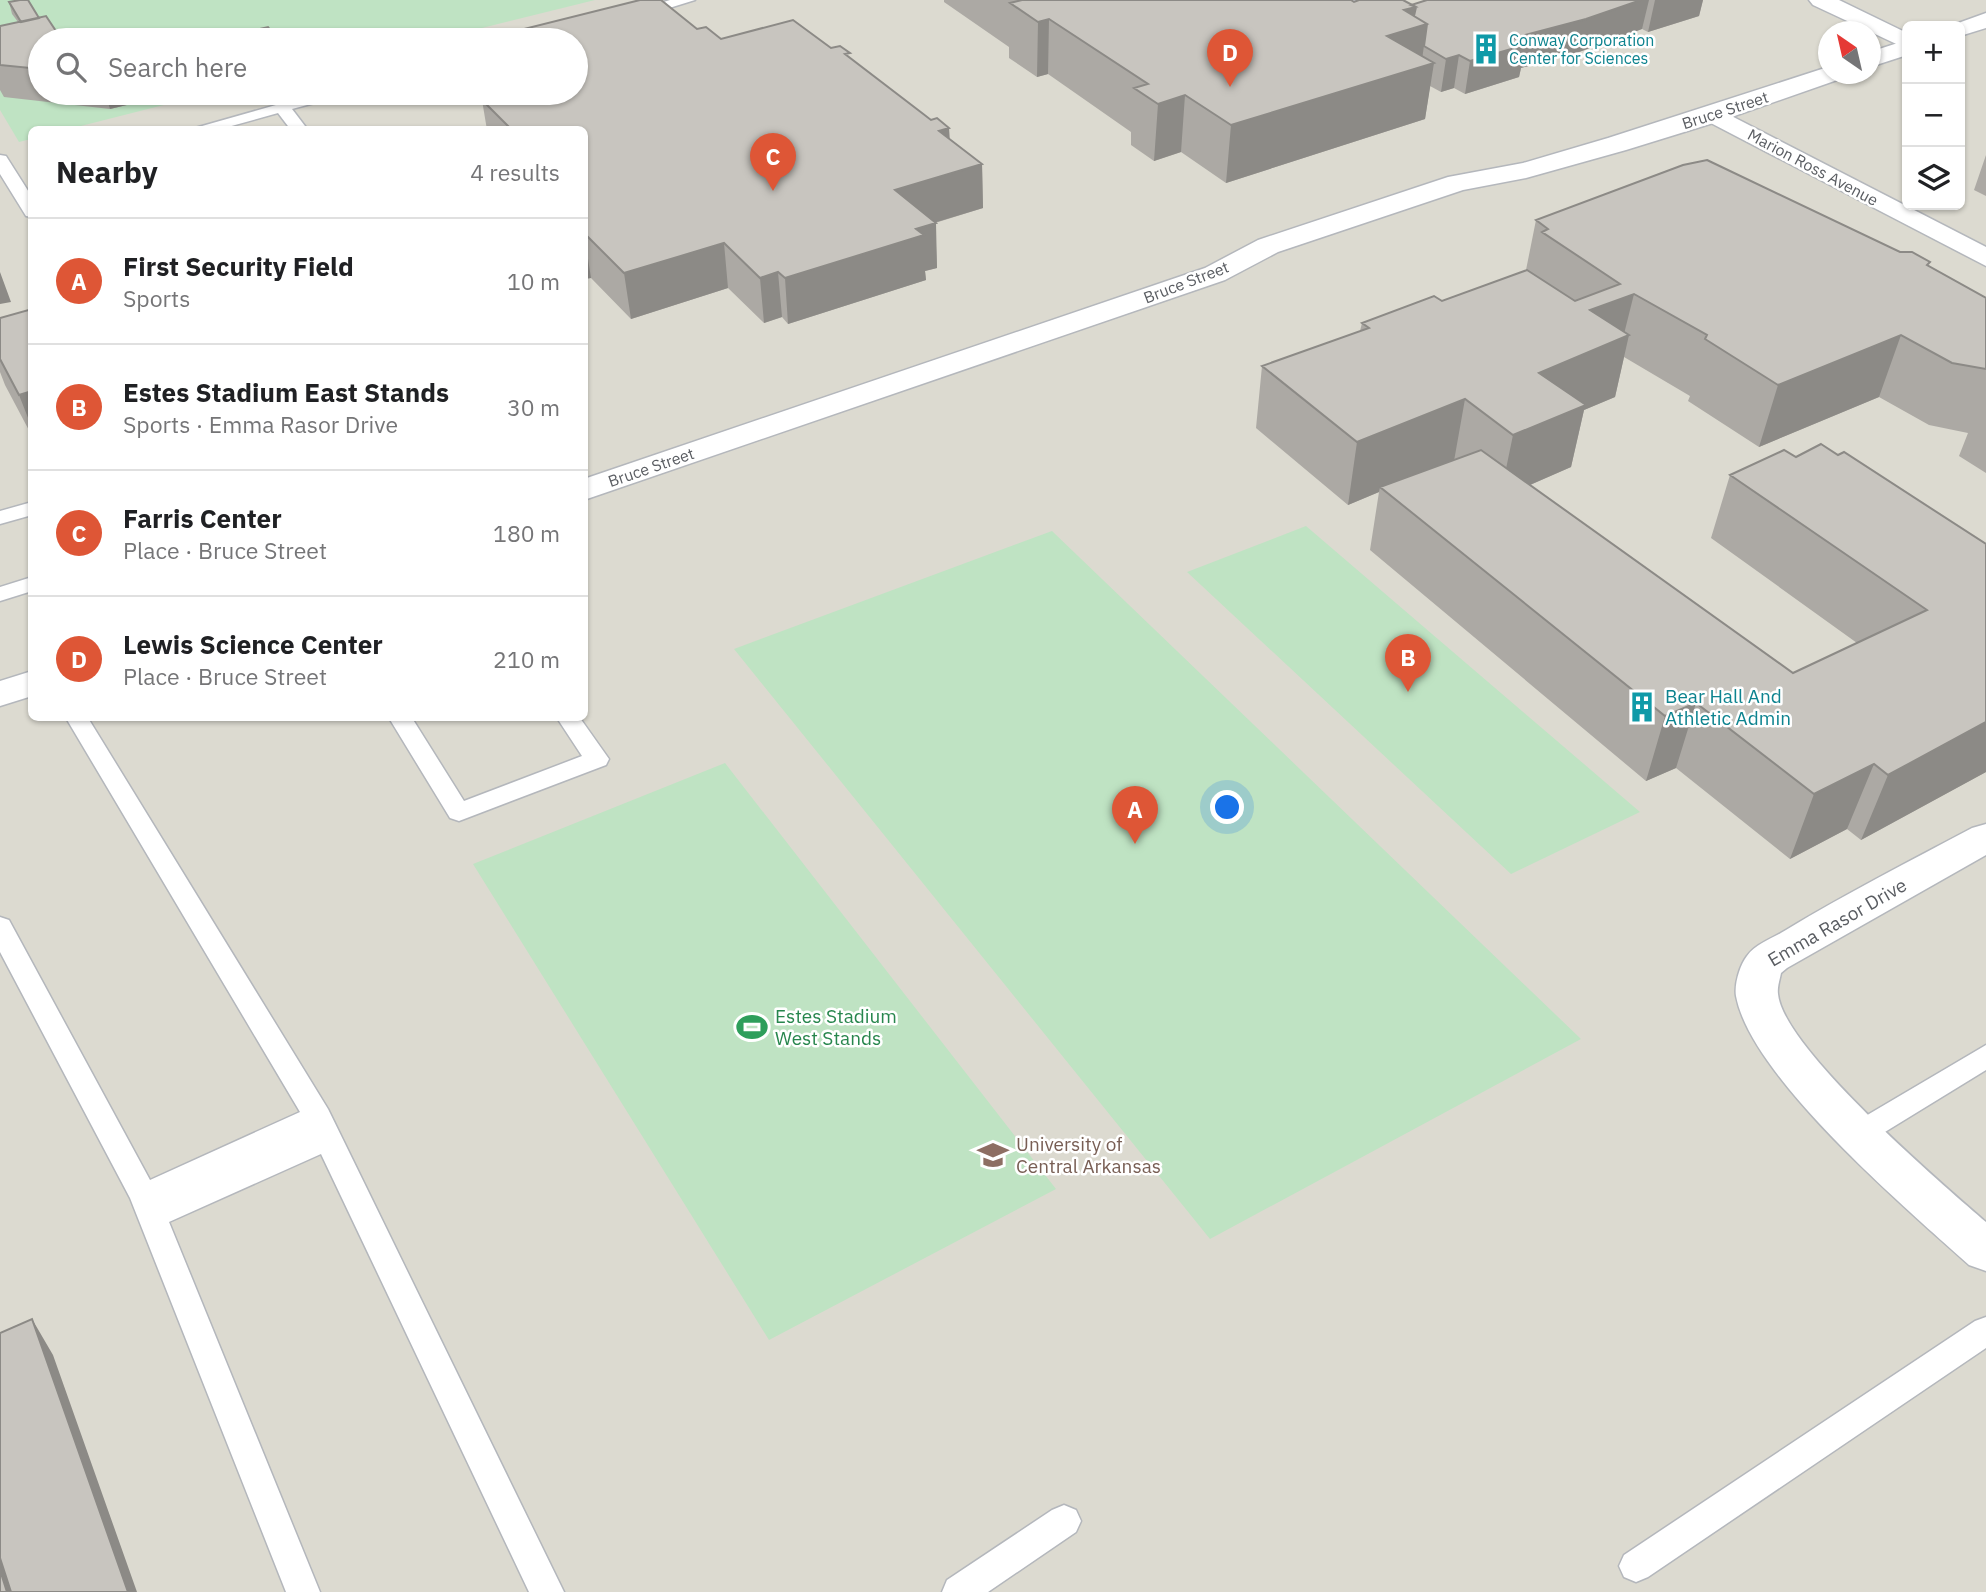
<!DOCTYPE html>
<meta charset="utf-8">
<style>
body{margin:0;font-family:"IBM Plex Sans",sans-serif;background:#f2f2f2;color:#202124}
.controls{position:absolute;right:21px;top:21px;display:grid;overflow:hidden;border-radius:10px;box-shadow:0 2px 5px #0004}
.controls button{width:63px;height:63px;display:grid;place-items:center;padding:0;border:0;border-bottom:2px solid #e0e0e0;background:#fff;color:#202124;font:35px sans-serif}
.compass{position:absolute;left:1818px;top:21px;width:63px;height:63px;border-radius:50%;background:#fff;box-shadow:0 2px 5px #0004;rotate:326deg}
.you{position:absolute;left:1228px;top:808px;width:24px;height:24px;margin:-18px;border:5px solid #fff;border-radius:50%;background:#1a73e8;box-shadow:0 0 0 10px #1a73e833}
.badge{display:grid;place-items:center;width:46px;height:46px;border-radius:50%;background:#de5636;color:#fff;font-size:23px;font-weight:700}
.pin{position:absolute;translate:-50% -58px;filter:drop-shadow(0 2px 4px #0008)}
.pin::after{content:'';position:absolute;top:37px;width:24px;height:21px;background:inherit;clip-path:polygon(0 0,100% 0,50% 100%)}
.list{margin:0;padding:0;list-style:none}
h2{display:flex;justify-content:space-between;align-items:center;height:91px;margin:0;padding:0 28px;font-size:30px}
h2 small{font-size:23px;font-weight:400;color:#757577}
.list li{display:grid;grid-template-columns:46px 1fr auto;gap:21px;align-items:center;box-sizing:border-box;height:126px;padding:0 28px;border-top:2px solid #e0e0e0}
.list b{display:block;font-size:26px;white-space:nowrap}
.list p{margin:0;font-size:23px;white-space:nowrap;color:#757577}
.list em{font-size:23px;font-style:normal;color:#757577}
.icon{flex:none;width:38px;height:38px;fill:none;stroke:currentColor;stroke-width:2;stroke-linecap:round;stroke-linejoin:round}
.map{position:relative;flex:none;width:1986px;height:1592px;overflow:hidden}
.search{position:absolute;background:#fff;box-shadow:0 2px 5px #0004;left:28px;top:28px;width:560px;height:77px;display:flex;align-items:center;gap:18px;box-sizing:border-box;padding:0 24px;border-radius:38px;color:#757577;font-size:26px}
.panel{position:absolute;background:#fff;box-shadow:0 2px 5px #0004;left:28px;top:126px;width:560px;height:595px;border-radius:10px}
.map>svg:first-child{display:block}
.education{fill:#dcdad0;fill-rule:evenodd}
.green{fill:#bfe3c3}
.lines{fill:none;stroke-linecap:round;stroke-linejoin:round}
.service-casing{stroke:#b4b7bc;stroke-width:3}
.minor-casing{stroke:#b4b7bc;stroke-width:3}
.tertiary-casing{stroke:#b4b7bc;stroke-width:3}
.service{fill:#fff;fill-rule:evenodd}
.minor{fill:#fff;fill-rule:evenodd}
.tertiary{fill:#fff;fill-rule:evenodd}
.wall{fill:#aca9a4}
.shaded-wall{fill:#8c8a86}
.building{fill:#c8c5bf;stroke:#8c8a86;stroke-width:2}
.labels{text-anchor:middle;stroke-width:5;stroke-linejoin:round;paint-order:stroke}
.far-culture-label{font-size:16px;fill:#0d838f;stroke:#fff;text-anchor:start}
.far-street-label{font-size:16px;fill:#5a5d62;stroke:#fff}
.culture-label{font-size:19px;fill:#0d838f;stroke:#fff;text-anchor:start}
.street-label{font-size:19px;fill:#5a5d62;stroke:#fff}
.leisure-label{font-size:19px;fill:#27864d;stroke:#fff;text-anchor:start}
.education-label{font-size:19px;fill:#785e54;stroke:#fff;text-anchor:start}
</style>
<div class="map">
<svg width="1986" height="1592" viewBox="0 0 1986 1592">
<rect width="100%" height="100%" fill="#ecebe2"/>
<path class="education" d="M0 0H1986V1592H0ZM1907 26H1960V205H1907ZM1828 32H1870V74H1828ZM40 40H576V93H40ZM32 130H584V718H32Z"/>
<path class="green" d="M0 0H595L434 40H40V93H211L69 129 32 130 31 139 19 142 0 110Z
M1306 526 1640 812 1511 874 1187 572Z
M1052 531 1581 1039 1210 1239 734 649Z
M725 763 1056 1189 769 1340 473 864Z"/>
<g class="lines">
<g class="service-casing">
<path id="service" d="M670 0H695L637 18 629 13Z
M1348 0 1371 3 1402 0 1369 12Z
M318 93H343L341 96 292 109 308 130H291L278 113 217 130H188Z
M0 155 6 156 32 197V217L26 216 0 174Z
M32 502V515L0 524V511Z
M32 577V591L0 601V587Z
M66 718H88L328 1109 564 1592H529L321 1154 169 1222 320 1592H286L130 1198 0 952V917L9 920 150 1180 300 1112Z
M389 718H412L464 801 582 756 557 718H580L609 759 606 765 459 821 450 818Z
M1986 1045V1070L1867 1143 1857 1147 1847 1143 1843 1135 1847 1127Z
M1986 1317V1348L1648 1577 1636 1582 1624 1577 1619 1566 1624 1555 1975 1321Z
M1064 1505 1076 1510 1081 1521 1076 1532 988 1592H942L947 1580 1052 1510Z"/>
</g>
<g class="minor-casing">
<path id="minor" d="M1809 0H1839L1907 33V49L1813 5Z
M1714 107 1986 247V266L1705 120 1701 115 1705 110Z
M1986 824V855L1787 968 1781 973C1780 979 1777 987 1778 994 1783 1048 1942 1184 1986 1222V1271L1969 1265C1907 1209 1751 1077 1736 996 1734 984 1740 965 1747 956 1756 943 1774 938 1786 930 1847 893 1910 861 1972 828Z"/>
</g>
<g class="tertiary-casing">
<path id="tertiary" d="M1986 13V28L1960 36V26H1950Z
M1907 40V55L1870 67V52Z
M1828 67V74H1843L1840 79 1723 120 1626 150 1526 178 1463 190 1278 252 1225 280 584 500V479L1205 268 1258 240 1448 177 1523 163 1608 138Z
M32 671V696L0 706V681Z"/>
</g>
<use href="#service" class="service"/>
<use href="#minor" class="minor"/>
<use href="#tertiary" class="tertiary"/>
</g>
<path class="wall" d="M944 0H1351L1354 2 1411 5 1427 0H1703L1699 16 1648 32 1642 29 1579 52 1521 68 1519 77 1465 94 1454 88 1441 92 1430 86 1425 119 1226 183 1181 152 1154 161 1131 145V132L1048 74 1037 77 1009 58V47L944 2Z
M9 2 40 40V93H177L110 109 4 97 0 90V26L18 22 12 14Z
M697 29 721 39 831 48 850 59 931 120 949 128 950 139 982 164 983 208 935 223 937 268 925 271 926 280 788 324 782 317 764 323 728 288 631 319 591 278 584 279V130H487L482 100 576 93V40H505L504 34Z
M1986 155V196L1974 190Z
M1536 220 1928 266 1986 298V473L1959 456 1968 433 1929 425 1879 397 1759 447 1688 401 1690 396 1624 357 1615 397 1584 410 1571 467 1530 485 1793 673 1857 643 1711 538 1730 475 1796 457 1986 544V772L1861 840 1847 829 1790 859 1676 768 1646 781 1370 550 1379 492 1348 505 1256 428 1262 366 1360 331 1362 323 1442 301 1526 270Z
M32 309V436L5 385 0 372V318Z"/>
<path class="shaded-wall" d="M1641 0H1649L1642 29 1579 52 1521 68 1519 77 1465 94 1470 61 1514 38Z
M1655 0H1703L1699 16 1648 32Z
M1416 7 1427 24 1421 67 1434 63 1425 119 1226 183 1231 125 1404 10Z
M1049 19 1048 74 1037 77 1038 22Z
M274 35 276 40H251Z
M1459 55 1454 88 1441 92 1446 59Z
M105 93H177L110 109Z
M1185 95 1181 152 1154 161 1158 104Z
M949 128 950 171 939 131Z
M982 164 983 208 897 234 895 190Z
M936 223 937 268 925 271 926 280 788 324 785 278 916 229Z
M584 233 591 278 584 279Z
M724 243 728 288 631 319 624 273Z
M0 272 11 302 0 304Z
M778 272 782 317 764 323 760 278Z
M1634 294 1623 338 1629 335 1615 397 1584 410 1571 467 1500 498 1513 435 1539 373 1590 310Z
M1901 335 1879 397 1759 447 1778 385Z
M32 391V428L19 395Z
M1465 399 1454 461 1380 487 1379 492 1348 505 1357 442Z
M1696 703 1676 768 1646 781 1665 716Z
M1986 722V772L1861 840 1888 775Z
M1874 764 1847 829 1790 859 1814 794Z
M32 1319 53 1355 137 1592H128Z
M0 1517 24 1592H7L0 1570Z"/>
<path class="building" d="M20 0H28L39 18 21 22 9 2Z
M640 0H661L697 29 706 27 721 39 793 20 831 48 840 46 850 53 845 54 922 113 931 120 937 118 949 128 939 131 982 164 895 190 936 223 916 229 924 235 785 278 778 272 760 278 724 243 624 273 584 233V130H512L482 100 510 93H576V40H511L504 34Z
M1022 0H1351L1354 2 1359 0H1403L1416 7 1404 10 1427 24 1387 36 1434 63 1231 125 1185 95 1158 104 1134 88 1148 84 1049 19 1038 22 1010 3Z
M1427 0H1641L1586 19 1514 38 1525 45 1470 61 1459 55 1446 59 1424 46 1427 24 1414 16 1416 7 1411 5Z
M46 16 60 37 89 40H40V69L0 65V26Z
M268 27 274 35 251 40H213Z
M166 29 176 40H117Z
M1707 160 1900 252H1912L1930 262 1927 265 1986 298V369L1952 363 1901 335 1778 385 1705 339 1707 335 1634 294 1590 310 1629 335 1539 373 1586 405 1513 435 1465 399 1357 442 1262 366 1369 328 1362 323 1434 296 1442 301 1527 270 1575 301 1620 284 1542 232 1548 229 1536 220 1683 165Z
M32 309V391L19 395 0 359V318Z
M1821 444 1838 455 1844 452 1986 544V722L1888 775 1874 764 1814 794 1696 703 1665 716 1380 487 1481 450 1793 673 1927 610 1730 475 1784 450 1796 457Z
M32 1319 128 1592H11L0 1558V1333Z
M0 1570 7 1592H0Z"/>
<defs>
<g id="building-bare" transform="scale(2.415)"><path d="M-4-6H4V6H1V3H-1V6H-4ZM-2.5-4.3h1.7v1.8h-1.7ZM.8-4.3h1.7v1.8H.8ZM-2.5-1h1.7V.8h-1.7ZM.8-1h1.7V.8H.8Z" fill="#0f9aa8" stroke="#fff" stroke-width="2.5" paint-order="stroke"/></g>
<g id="stadium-bare" transform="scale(2.415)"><path d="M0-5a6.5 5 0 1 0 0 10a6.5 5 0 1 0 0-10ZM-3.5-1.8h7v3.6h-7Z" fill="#2e9e5b" stroke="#fff" stroke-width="2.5" paint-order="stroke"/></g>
<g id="university-bare" transform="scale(2.415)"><path d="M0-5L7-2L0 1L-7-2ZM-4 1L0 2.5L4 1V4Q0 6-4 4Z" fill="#8d6e63" stroke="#fff" stroke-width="2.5" paint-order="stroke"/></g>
</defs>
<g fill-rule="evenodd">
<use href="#building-bare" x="1486" y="49"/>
<use href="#building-bare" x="1642" y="707"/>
<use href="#stadium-bare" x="752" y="1027"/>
<use href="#university-bare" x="993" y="1155"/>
</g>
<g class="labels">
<g class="far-culture-label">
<text x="1509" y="46">Conway Corporation<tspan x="1509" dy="18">Center for Sciences</tspan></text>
</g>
<g class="far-street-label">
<text transform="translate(1725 110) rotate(-18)" y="6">Bruce Street</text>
<text transform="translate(1813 167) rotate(28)" y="6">Marion Ross Avenue</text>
<text transform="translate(1186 282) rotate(-21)" y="6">Bruce Street</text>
<text transform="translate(651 467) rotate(-19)" y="6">Bruce Street</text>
</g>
<g class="culture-label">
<text x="1665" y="703">Bear Hall And<tspan x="1665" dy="22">Athletic Admin</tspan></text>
</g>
<g class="street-label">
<text transform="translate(1837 922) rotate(-30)" y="7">Emma Rasor Drive</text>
</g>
<g class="leisure-label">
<text x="775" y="1023">Estes Stadium<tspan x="775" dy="22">West Stands</tspan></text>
</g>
<g class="education-label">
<text x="1016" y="1151">University of<tspan x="1016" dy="22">Central Arkansas</tspan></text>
</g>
</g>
</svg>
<div class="controls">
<button>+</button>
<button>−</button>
<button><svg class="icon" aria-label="layers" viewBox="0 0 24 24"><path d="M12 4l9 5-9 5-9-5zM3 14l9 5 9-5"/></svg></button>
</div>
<svg class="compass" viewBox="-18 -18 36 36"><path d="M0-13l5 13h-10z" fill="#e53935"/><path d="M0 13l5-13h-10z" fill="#757577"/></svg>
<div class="you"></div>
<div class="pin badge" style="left:1135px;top:844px">A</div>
<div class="pin badge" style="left:1408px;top:692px">B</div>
<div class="pin badge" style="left:773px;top:191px">C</div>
<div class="pin badge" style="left:1230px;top:87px">D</div>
<div class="search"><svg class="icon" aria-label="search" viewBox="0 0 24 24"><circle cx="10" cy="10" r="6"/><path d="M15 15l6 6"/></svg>Search here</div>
<section class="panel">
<h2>Nearby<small>4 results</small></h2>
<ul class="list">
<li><span class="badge">A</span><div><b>First Security Field</b><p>Sports</p></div><em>10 m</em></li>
<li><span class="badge">B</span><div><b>Estes Stadium East Stands</b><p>Sports · Emma Rasor Drive</p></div><em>30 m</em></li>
<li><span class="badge">C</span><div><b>Farris Center</b><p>Place · Bruce Street</p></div><em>180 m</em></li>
<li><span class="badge">D</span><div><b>Lewis Science Center</b><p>Place · Bruce Street</p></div><em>210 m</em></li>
</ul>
</section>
</div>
